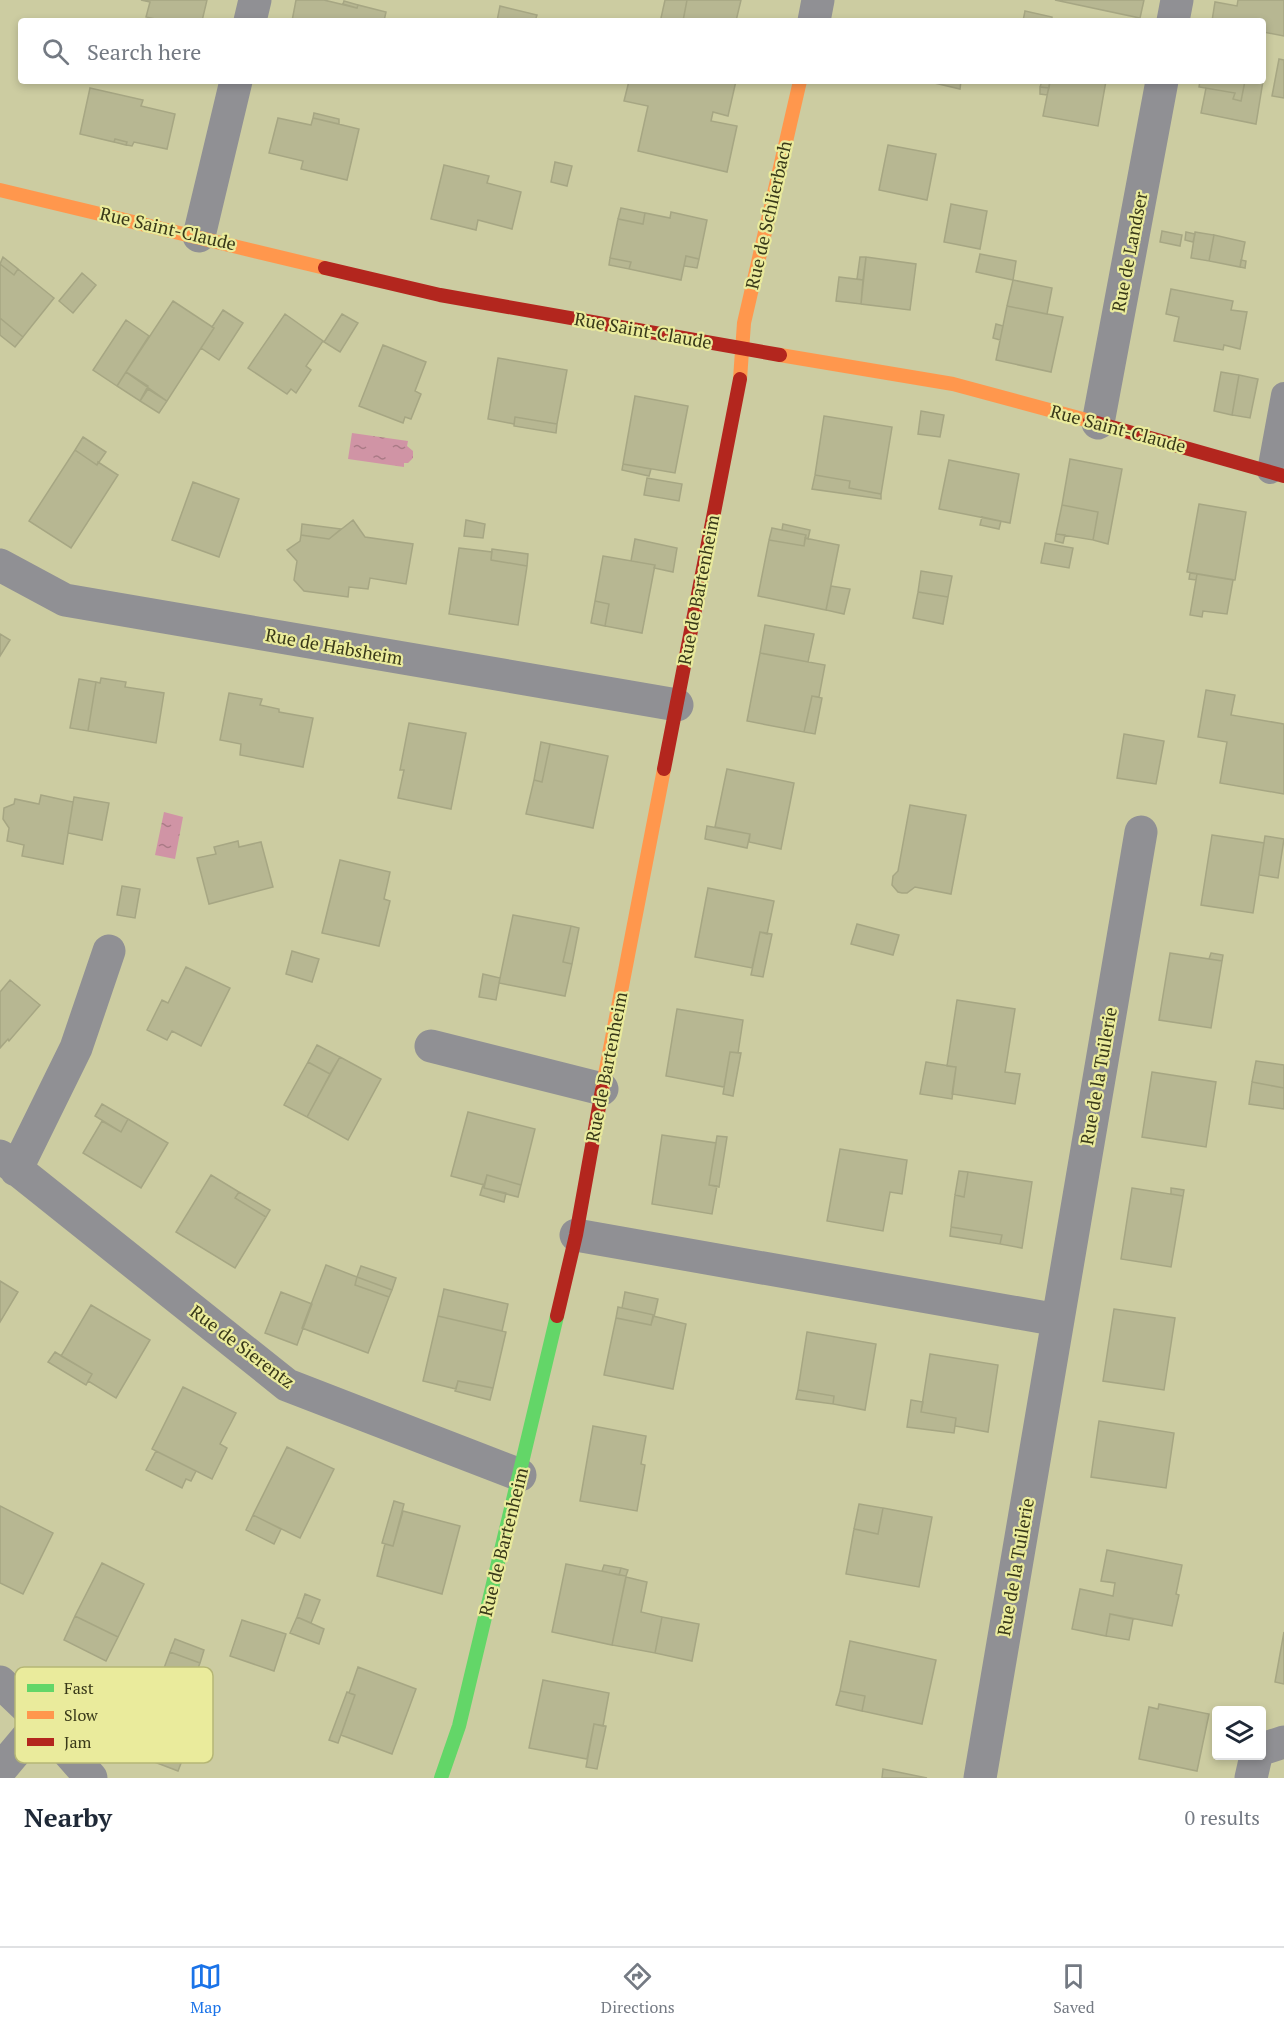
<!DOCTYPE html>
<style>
body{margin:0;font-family:"PT Serif",serif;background:#f6f6f7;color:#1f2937}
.controls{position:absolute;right:18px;bottom:18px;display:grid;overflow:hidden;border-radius:6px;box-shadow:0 3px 9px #0003}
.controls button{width:54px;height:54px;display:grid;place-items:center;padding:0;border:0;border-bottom:2px solid #e0e1e3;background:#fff;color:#1f2937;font:30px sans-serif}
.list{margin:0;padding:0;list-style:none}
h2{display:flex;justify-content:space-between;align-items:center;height:78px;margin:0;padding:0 24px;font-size:26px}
h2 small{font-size:20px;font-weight:400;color:#747a83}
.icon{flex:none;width:33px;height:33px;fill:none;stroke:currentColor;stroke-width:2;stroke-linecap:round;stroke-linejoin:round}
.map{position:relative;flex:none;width:1284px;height:1778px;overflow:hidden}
.search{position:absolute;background:#fff;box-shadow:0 3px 9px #0003;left:18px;right:18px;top:18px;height:66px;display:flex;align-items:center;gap:15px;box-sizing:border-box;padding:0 21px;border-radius:6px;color:#747a83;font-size:22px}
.sheet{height:168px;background:#fff}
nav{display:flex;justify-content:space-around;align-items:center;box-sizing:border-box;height:84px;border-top:2px solid #e0e1e3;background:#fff;font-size:16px;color:#747a83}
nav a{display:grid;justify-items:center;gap:3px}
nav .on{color:#1a73e8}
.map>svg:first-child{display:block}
.water{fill:url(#water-ripples)}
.building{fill:#b7b792;stroke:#a6a683;stroke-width:1.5}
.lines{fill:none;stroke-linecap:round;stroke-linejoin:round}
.lane{stroke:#909094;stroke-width:26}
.street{stroke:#909094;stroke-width:33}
.fast{stroke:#63d668;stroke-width:14}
.slow{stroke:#ff974d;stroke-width:14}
.jam{stroke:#b3261e;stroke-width:14}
.labels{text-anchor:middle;stroke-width:4.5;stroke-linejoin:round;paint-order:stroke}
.street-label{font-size:18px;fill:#393919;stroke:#eaeb9c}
.key{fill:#eaeb9c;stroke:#b5b675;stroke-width:1.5}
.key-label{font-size:16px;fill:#393919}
</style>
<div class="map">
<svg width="1284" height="1778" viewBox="0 0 1284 1778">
<defs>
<pattern id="water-ripples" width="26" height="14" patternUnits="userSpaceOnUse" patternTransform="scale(1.5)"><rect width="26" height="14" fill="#d094a5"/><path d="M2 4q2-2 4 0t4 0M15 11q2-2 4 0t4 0" fill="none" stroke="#aa7a86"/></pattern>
</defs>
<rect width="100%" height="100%" fill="#cccca1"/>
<path class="water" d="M352 433 408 441 407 446 413 451V458L408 463H404V467L348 459Z
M164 812 183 817 175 859 155 855Z"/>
<path class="building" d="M141 0H207L202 21H165L146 17 150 2Z
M296 0H324L357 8 358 5 386 12 384 21H292Z
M665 0H687L683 21H664L661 18Z
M687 0H741L736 21H683Z
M1055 0H1144L1140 18Z
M1238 0H1284V36L1263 32V21H1212L1215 2 1237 6Z
M344 1 358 5 357 8 343 4Z
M500 6 537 15 535 21H497Z
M1025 11 1052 17V21H1023Z
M1279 59 1284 60V98L1272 96Z
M629 81H736L728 116 713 112 711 121 737 126 727 172 638 151 648 106 624 101Z
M926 81H961L960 89Z
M1042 81H1050L1049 88 1040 87Z
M1050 81H1106L1098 126 1043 116Z
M1200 81H1245L1241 101 1233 99 1235 93 1199 87Z
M1245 81H1263L1256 124 1201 113 1206 88 1235 93 1233 99 1241 101Z
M1040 87 1049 88 1047 95 1040 94Z
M90 88 143 100 141 106 175 114 167 149 134 142 132 146 126 145 127 142 115 139 114 142 80 134Z
M314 113 339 119V124L313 118Z
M278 118 311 125 313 118 359 129 347 180 301 169 303 161 269 153Z
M115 139 127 142 126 145 114 142Z
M888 145 936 154 927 200 879 190Z
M555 162 572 166 567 186 551 182Z
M444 165 489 176 487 183 521 192 512 229 478 220 476 230 431 219Z
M951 204 987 211 980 249 944 242Z
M621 208 645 213 643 224 618 219Z
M671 212 707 220 699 259 686 256 681 280 629 269 631 262 610 258 618 219 643 224 645 213 670 218Z
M1162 231 1182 235 1180 246 1160 242Z
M1186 232 1195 234 1193 242 1185 240Z
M1195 232 1214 235 1209 261 1191 258Z
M1214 235 1245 242 1240 267 1209 261Z
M980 254 1016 261 1013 280 976 272Z
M686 256 699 259 697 268 684 266Z
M3 257 18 269 14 275 0 264Z
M860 257H866L863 280 857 279Z
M866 257 916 264 910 310 861 304Z
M610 258 631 262 629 269 609 265Z
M1241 260 1246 261 1245 268 1240 267Z
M0 264 14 275 18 269 54 298 23 337 0 318Z
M82 273 96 285 73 313 59 301Z
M839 277 863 280 861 304 836 301Z
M1013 280 1052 288 1047 314 1007 306Z
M1171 289 1233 301 1231 310 1247 312 1240 349 1224 345 1223 350 1174 341 1179 317 1166 314Z
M173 301 214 328 167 401 126 372Z
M1007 306 1063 317 1051 372 996 360Z
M223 310 243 323 219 360 201 348 214 328 212 327Z
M285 314 323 341 306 366 311 370 296 393 291 389 287 394 248 368Z
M342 314 358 323 340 352 324 342Z
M0 318 23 337 15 347 0 335Z
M126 320 149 336 117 386 93 370Z
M996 324 1003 326 1000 340 993 338Z
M383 345 426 362 415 391 421 394 411 419 405 417 403 423 359 406Z
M498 358 567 370 557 424 515 417 514 424 488 419Z
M126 372 148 386 140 401 117 386Z
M1221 372 1239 375 1232 415 1214 411Z
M1239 375 1258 379 1250 418 1232 415Z
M148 389 167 401 159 413 140 401Z
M635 396 688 406 675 473 623 464Z
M921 411 944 415 940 437 918 434Z
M824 416 892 427 881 494 849 488 850 481 815 475Z
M515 417 557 424 556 433 514 426Z
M83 437 106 452 97 465 75 450Z
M75 450 97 465 98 462 118 475 71 548 29 521Z
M1070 459 1122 469 1108 544 1093 540 1098 512 1062 505Z
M949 460 1019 474 1010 523 939 509Z
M623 464 651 469 649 476 622 470Z
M815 475 850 481 849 488 881 494V499L812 489Z
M647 478 682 484 679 501 644 495Z
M193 482 239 499 219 557 172 540Z
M1199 504 1246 512 1235 580 1187 572Z
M1062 505 1098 512 1093 540 1056 534Z
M982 517 1001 521 999 529 980 525Z
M353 520 365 537 413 544 406 584 370 578 368 589 349 587 348 597 304 591 294 580 297 561 287 550 300 541 301 535 329 539Z
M466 520 485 524 483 538 464 536Z
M302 524 341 529 329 539 301 535Z
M783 524 810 530 808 539 805 538 806 535 782 530Z
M772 528 806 535 804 546 769 540Z
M1056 534 1065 535 1063 543 1055 541Z
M805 538 839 545 826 610 758 596 769 540 804 546Z
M635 539 677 548 673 572 654 568 655 565 631 561Z
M1045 543 1073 548 1069 568 1041 563Z
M459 548 492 552 491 560 527 566 518 625 449 614Z
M492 549 528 554 527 566 491 560Z
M603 556 655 565 642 633 605 626 609 604 595 601Z
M921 571 952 576 948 597 918 592Z
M1190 573 1197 574 1196 580 1189 579Z
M1197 574 1233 580 1227 614 1203 611 1202 617 1190 615Z
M831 586 850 589 844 614 826 610Z
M918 592 948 597 943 624 913 618Z
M595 601 609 604 605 626 591 623Z
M765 625 814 634 808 662 760 653Z
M0 634 10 640 0 656Z
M760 653 825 665 819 697 812 696 804 732 747 721Z
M101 678 126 682 125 687 164 693 156 743 88 731 96 682 100 683Z
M79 679 96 682 88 731 70 728Z
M1206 690 1235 695 1231 715 1284 724V794L1220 783 1227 742 1198 737Z
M229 693 262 699 260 705 279 709V712L313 718 303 767 240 755 241 744 220 740Z
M812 696 822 698 815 734 804 732Z
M409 723 466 733 451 809 398 798 404 770H400Z
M1124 734 1164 741 1156 784 1117 778Z
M541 742 550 744 542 782 534 780Z
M550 744 608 756 593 828 526 814 534 780 542 782Z
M727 769 794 783 781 849 749 842 750 834 715 827Z
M41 795 73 802 63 864 22 856 24 845 7 841 9 828 3 819 4 808 14 804 15 799 39 804Z
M74 797 109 803 102 840 68 833Z
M910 805 966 815 951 894 915 887 907 893H902L898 892 892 885 893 876 898 871Z
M707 826 750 834 747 848 705 839Z
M1212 835 1264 843 1253 913 1201 905Z
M1265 836 1284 839 1278 878 1259 875Z
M238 841 239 847 261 842 273 887 209 904 197 858 216 854 214 847Z
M340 860 390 872 384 899 390 901 379 946 322 933Z
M122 886 140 889 135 918 117 915Z
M708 888 774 901 767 934 760 932 752 968 695 957Z
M513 915 571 926 563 962 572 964 565 996 499 983Z
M857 924 899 935 893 955 851 944Z
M571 926 579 928 572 964 563 962Z
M760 932 772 934 763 977 751 975Z
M292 951 319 959 312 982 286 974Z
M1170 953 1222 961 1211 1028 1159 1020Z
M1211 953 1223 955 1222 961 1209 959Z
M186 967 230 988 201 1046 172 1031 167 1040 147 1030 162 1000 168 1003Z
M483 974 500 978 496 1000 479 997Z
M10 980 40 1005 9 1041 8 1039 0 1048V992Z
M957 1000 1015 1009 1005 1072 1020 1074 1015 1104 952 1094 956 1067 947 1066Z
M677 1009 743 1020 738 1053 730 1052 724 1087 666 1076Z
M317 1045 340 1057 330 1074 308 1062Z
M730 1052 741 1053 733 1096 723 1094Z
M340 1057 381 1079 348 1140 307 1117Z
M1256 1061 1284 1065V1088L1252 1082Z
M308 1062 330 1074 307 1117 284 1105Z
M926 1062 956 1067 952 1099 920 1094Z
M1152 1072 1216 1082 1206 1147 1142 1137Z
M1252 1082 1284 1088V1109L1249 1104Z
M102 1104 128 1119 121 1132 95 1116Z
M468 1112 535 1129 521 1185 487 1175 484 1185 451 1176Z
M128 1119 168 1143 141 1188 83 1153 102 1121 121 1132Z
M662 1135 716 1143 709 1185 717 1186 712 1214 652 1204Z
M717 1136 727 1137 719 1187 709 1185Z
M840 1149 907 1160 902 1194 890 1192 883 1231 827 1221Z
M959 1171 968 1172 964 1197 955 1195Z
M968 1172 1032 1182 1022 1248 1000 1244 1002 1235 951 1227 955 1195 964 1197Z
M211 1175 239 1192 235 1198 266 1217 235 1268 176 1232Z
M487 1175 521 1185 518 1197 484 1188Z
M483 1185 484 1188 506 1193 504 1202 480 1195Z
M1132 1188 1183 1196 1171 1267 1121 1259Z
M1171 1188 1184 1190 1183 1196 1171 1194Z
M239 1192 270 1210 266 1217 235 1198Z
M951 1227 1002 1235 1000 1244 950 1236Z
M326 1265 357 1277 355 1285 389 1297 368 1353 302 1328Z
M361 1266 396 1278 392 1290 357 1277Z
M357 1277 392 1290 389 1297 355 1285Z
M0 1281 18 1292 0 1322Z
M444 1289 508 1304 502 1331 438 1316Z
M281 1292 312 1304 297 1345 265 1333Z
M625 1292 658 1299 654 1317V1315L622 1308Z
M91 1305 150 1340 116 1398 88 1381 92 1374 61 1356Z
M618 1307 654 1315 651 1325 616 1318Z
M1114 1309 1175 1318 1164 1390 1103 1381Z
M438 1316 506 1332 493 1388 458 1381 456 1389 423 1381Z
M653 1316 686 1324 673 1389 604 1375 616 1318 651 1325Z
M807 1332 876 1344 865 1410 833 1404 834 1396 798 1390Z
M55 1352 92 1374 86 1385 48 1362Z
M930 1354 998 1365 988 1432 955 1426 956 1418 921 1412Z
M458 1381 493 1388 490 1400 455 1391Z
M183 1387 236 1413 220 1444 227 1448 212 1479 152 1449Z
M798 1390 834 1396 833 1404 796 1399Z
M911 1400 923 1402 921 1412 956 1418 954 1433 907 1427Z
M1099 1421 1174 1433 1166 1488 1091 1477Z
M593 1426 646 1436 641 1464 645 1465 637 1511 580 1501Z
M287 1447 334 1469 300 1538 253 1515Z
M156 1451 196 1471 191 1481 186 1479 182 1488 146 1470Z
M394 1501 404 1504 393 1546 382 1543Z
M859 1504 883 1508 878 1534 854 1529Z
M0 1506 53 1533 23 1594 0 1583Z
M883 1508 932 1517 919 1587 846 1574 854 1529 878 1534Z
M403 1511 460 1526 442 1594 377 1576 385 1544 393 1546Z
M253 1515 281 1529 274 1544 246 1530Z
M1107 1550 1182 1565 1176 1594 1179 1595 1172 1626 1110 1614 1106 1636 1072 1629 1080 1589 1113 1596 1115 1583 1101 1581Z
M102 1563 144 1584 118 1637 75 1616Z
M566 1564 626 1576 612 1645 552 1632Z
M604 1565 621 1568 619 1575 602 1571Z
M621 1568 628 1570 626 1576 619 1575Z
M626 1577 647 1582 641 1612 662 1617 655 1653 612 1645Z
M305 1594 320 1600 311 1623 297 1617Z
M1110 1614 1133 1619 1129 1640 1106 1636Z
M75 1616 118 1637 106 1661 64 1640Z
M297 1617 324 1629 319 1644 290 1633Z
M662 1617 699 1624 692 1661 655 1653Z
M242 1620 286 1634 274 1671 230 1656Z
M1284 1632V1684L1275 1682Z
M175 1639 204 1650 200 1663 170 1652Z
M850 1641 936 1660 922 1724 862 1711 865 1696 840 1691Z
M170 1652 200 1663 181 1713 166 1707 168 1701 154 1695Z
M358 1667 416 1689 392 1754 341 1735 355 1695 349 1693Z
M543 1680 609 1693 603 1726 594 1724 587 1759 529 1748Z
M840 1691 865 1696 862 1711 836 1705Z
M347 1692 355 1695 338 1743 329 1740Z
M154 1695 168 1701 166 1707 198 1719 178 1771 131 1753Z
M1159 1704 1209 1714 1197 1771 1139 1759 1149 1707 1158 1709Z
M594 1724 606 1726 597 1769 586 1767Z
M883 1769 927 1778H882Z"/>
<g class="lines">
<path class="lane" d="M1270 471 1284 395"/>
<path class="street" d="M250 21 255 0
M814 21 818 0
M1173 21 1177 0
M199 236 236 81
M1098 423 1162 81
M0 565 65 600 677 705
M431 1046 602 1089
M0 1156 287 1385 520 1475
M16 1170 76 1048 109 951
M576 1235 1058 1320
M0 1682 41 1721 91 1778
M1262 1749 1284 1742
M0 1770 41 1721
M980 1778 1141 832
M1251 1778 1256 1756"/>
<path class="fast" d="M441 1778 459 1726 557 1316"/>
<path class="slow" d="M0 190 325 268
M780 355 953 384 1090 421
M740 379 744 323 800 81
M602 1090 664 769"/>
<path class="jam" d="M325 268 440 295 780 355
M1090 421 1284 476
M664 769 740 379
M557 1316 576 1235 602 1090"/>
</g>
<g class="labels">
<g class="street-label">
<text transform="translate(769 215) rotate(-77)" y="6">Rue de Schlierbach</text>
<text transform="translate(168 229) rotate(13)" y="6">Rue Saint-Claude</text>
<text transform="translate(1130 252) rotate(-79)" y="6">Rue de Landser</text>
<text transform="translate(643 331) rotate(10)" y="6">Rue Saint-Claude</text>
<text transform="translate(1118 429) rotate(15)" y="6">Rue Saint-Claude</text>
<text transform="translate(699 590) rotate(-79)" y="6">Rue de Bartenheim</text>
<text transform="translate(334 647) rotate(10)" y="6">Rue de Habsheim</text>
<text transform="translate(607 1067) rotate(-79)" y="6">Rue de Bartenheim</text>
<text transform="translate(1099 1076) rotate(-80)" y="6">Rue de la Tuilerie</text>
<text transform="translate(242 1347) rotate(37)" y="6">Rue de Sierentz</text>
<text transform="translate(504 1542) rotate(-76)" y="6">Rue de Bartenheim</text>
<text transform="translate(1016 1567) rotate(-80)" y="6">Rue de la Tuilerie</text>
</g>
</g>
<rect x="15" y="1667" width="198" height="96" rx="9" class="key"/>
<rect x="27" y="1684" width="27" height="8" fill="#63d668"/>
<rect x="27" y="1711" width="27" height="8" fill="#ff974d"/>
<rect x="27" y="1738" width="27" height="8" fill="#b3261e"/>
<g class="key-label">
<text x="64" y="1694">Fast</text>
<text x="64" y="1721">Slow</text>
<text x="64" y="1748">Jam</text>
</g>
</svg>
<div class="controls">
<button><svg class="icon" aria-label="layers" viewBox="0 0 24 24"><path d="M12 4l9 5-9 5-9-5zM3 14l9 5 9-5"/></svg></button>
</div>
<div class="search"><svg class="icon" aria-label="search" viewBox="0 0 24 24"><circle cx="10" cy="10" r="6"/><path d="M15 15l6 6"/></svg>Search here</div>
</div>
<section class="sheet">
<h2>Nearby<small>0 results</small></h2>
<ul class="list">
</ul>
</section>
<nav>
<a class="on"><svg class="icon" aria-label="map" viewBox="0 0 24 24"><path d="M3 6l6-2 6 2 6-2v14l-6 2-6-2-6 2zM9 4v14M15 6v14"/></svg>Map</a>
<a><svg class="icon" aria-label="directions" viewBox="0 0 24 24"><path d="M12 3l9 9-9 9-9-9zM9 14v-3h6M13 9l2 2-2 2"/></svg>Directions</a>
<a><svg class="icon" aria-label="saved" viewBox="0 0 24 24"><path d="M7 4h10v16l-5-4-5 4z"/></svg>Saved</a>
</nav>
